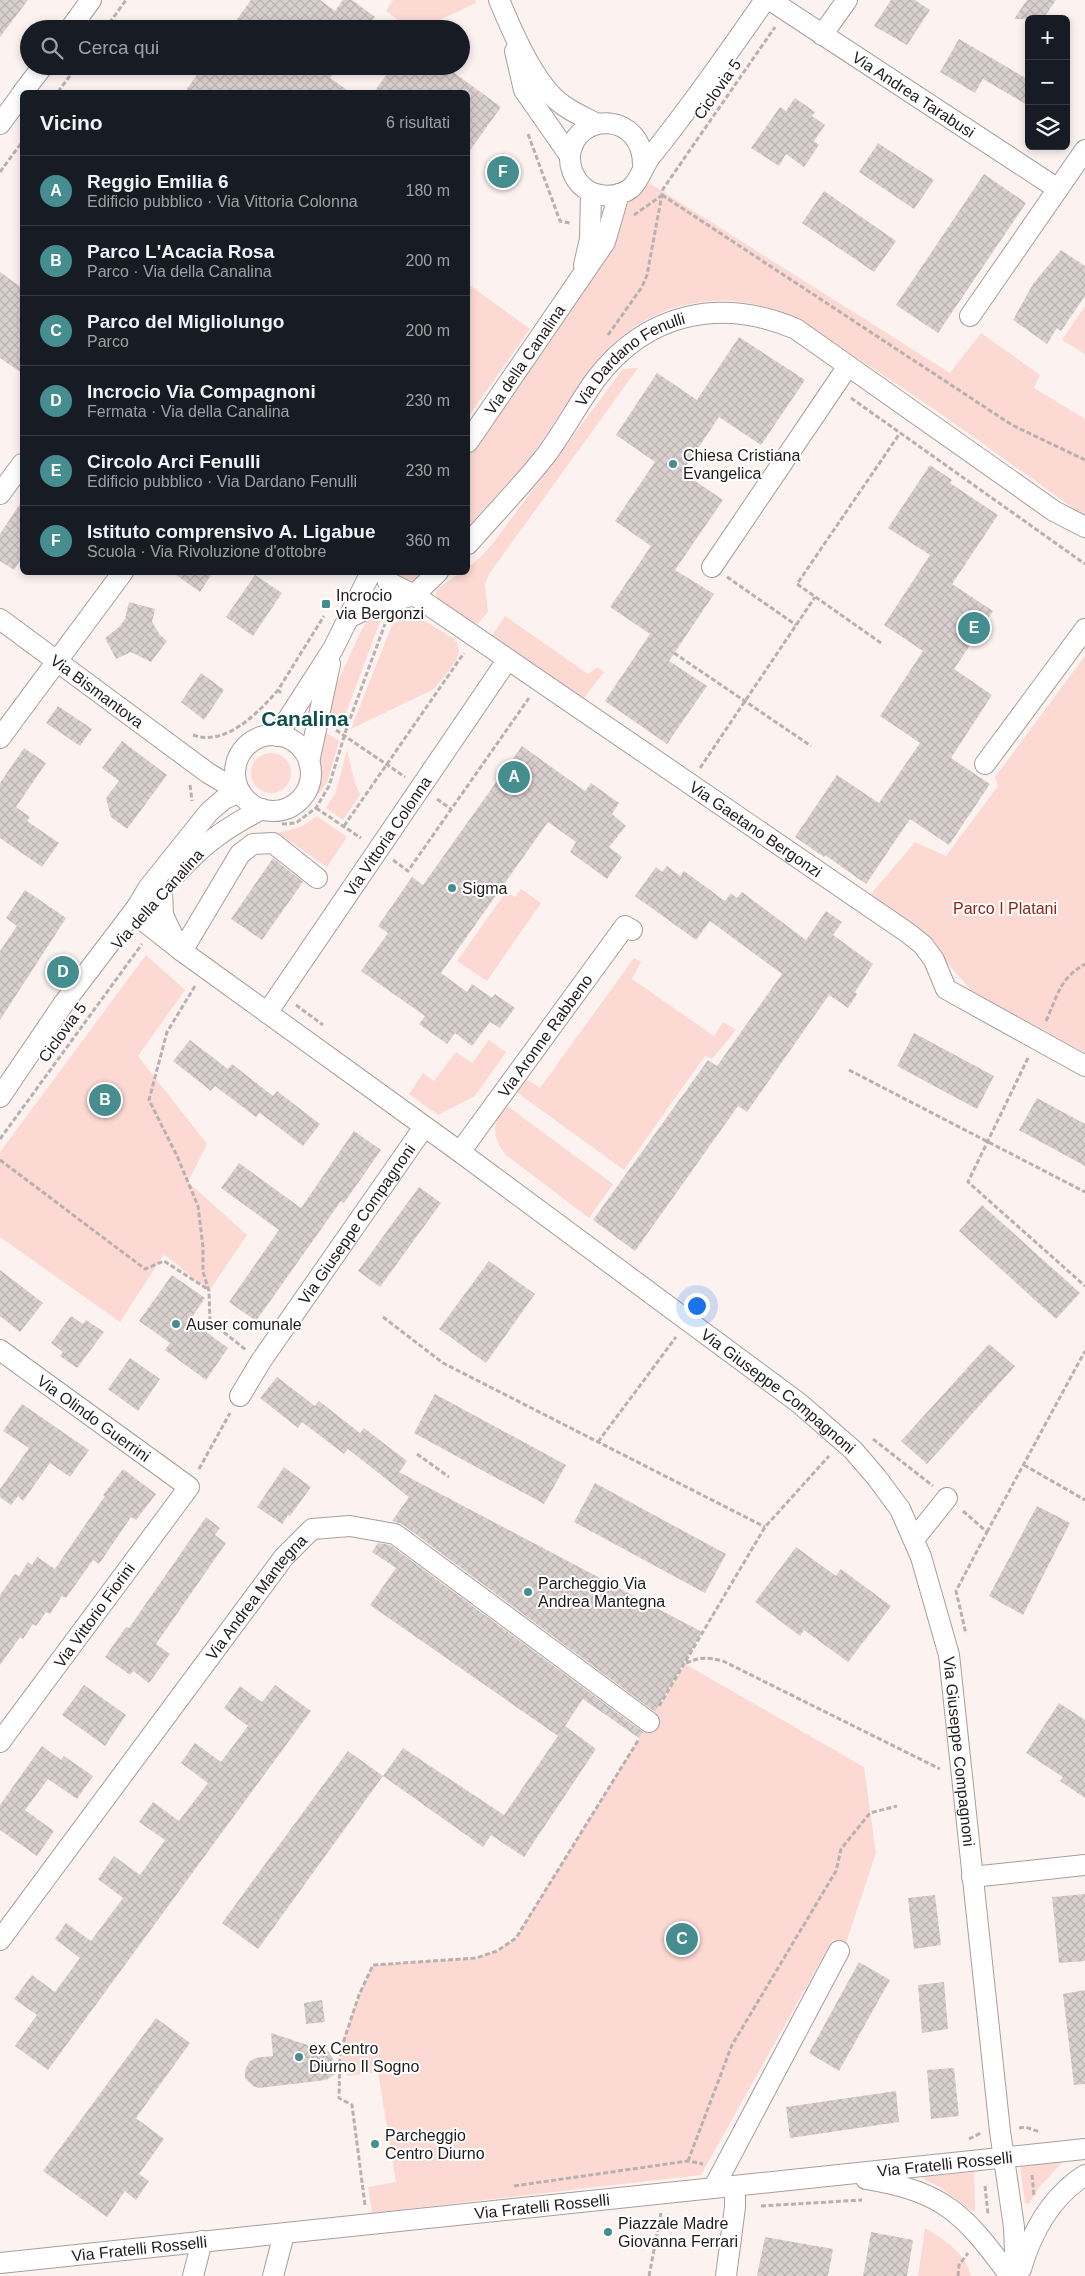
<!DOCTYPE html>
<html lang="it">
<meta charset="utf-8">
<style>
body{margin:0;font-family:Arial,sans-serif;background:#242831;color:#f1f3f6}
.controls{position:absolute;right:15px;top:15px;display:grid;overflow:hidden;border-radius:8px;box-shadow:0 2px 8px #0003}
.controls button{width:45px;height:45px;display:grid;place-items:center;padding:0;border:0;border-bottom:1px solid #363941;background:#171b24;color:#f1f3f6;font:25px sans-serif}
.you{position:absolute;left:696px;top:1305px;width:18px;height:18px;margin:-12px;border:4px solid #fff;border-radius:50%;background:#1a73e8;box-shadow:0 0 0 8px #1a73e833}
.badge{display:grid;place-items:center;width:32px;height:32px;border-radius:50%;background:#458d8f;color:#fff;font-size:16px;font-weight:700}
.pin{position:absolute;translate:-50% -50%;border:2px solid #fff;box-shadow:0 1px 5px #0006}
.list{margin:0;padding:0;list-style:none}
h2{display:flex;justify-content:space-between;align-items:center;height:65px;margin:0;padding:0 20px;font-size:21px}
h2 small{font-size:16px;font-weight:400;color:#9ea1a6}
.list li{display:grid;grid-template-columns:32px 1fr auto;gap:15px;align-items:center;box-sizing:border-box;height:70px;padding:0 20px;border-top:1px solid #363941}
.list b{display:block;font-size:19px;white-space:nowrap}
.list p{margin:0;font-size:16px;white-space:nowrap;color:#9ea1a6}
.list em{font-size:16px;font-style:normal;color:#9ea1a6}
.icon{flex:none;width:28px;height:28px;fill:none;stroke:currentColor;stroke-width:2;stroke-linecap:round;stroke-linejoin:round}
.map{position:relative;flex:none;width:1085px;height:2276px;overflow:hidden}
.search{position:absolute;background:#171b24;box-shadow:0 2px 8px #0003;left:20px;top:20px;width:450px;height:55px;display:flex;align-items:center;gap:12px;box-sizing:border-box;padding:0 18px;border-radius:28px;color:#9ea1a6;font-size:19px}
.panel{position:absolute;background:#171b24;box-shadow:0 2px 8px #0003;left:20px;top:90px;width:450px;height:485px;border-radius:8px}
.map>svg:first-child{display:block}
.green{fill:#fcd9d3}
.building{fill:url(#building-cross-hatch)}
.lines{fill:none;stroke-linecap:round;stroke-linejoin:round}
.minor-casing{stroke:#a79e9c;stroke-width:22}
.path{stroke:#b9b1b0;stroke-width:3;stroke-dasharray:5 2.5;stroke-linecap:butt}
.minor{stroke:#fff;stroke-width:20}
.poi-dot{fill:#458d8f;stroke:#fff;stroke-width:2}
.labels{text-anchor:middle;stroke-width:4;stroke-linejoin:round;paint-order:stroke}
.street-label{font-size:16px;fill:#1f1b1b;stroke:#fff}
.poi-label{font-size:16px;fill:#1f1b1b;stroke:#fff;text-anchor:start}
.park-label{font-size:16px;fill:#922215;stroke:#fff}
.district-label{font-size:21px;font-weight:bold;fill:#0f4e50;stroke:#fff}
</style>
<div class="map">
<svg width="1085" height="2276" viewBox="0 0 1085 2276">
<defs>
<pattern id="building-cross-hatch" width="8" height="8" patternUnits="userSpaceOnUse" patternTransform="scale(1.25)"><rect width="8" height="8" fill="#dad1cf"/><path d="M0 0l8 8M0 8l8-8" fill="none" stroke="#bbb3b1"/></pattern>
</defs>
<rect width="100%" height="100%" fill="#fcf3f1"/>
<path class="green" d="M393 0H475L476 3 420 29H410L386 11Z
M649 183 950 373 981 333 1040 375 1034 388 1085 419V514L1077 511C1004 459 932 406 857 358 828 339 800 316 766 307 714 292 658 304 617 340 584 368 564 411 539 445 518 474 491 500 468 527V438L609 242 628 204Z
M468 284 530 329 468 417Z
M1085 306V354L1062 340Z
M638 368 489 574 485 585 488 612 477 624 470 622 438 599 436 595 437 589 460 573 468 572V567L481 557 493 543 623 369Z
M384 573H425L411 587Z
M385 611 378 627 340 729 326 719 335 687 364 625 374 615Z
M414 615 453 638 458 644 459 652 456 661 434 689 351 729 392 625 402 618Z
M505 616 588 674 598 667 604 672 583 699 492 636Z
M1085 656V1053L972 991 926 939 871 894 915 842 946 856 998 786 995 777Z
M322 730 339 741 327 783 314 800C322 778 319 753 322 730Z
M347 750 355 783 360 795 343 820 326 808 336 792Z
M251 773a20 20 0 1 1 40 0a20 20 0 1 1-40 0Z
M317 816 347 837 327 867 278 833 301 827Z
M521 889 541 903 487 981 457 961 506 892 515 897Z
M146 955 185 990 138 1056 207 1144 188 1182 247 1235 209 1291 164 1254 120 1322 0 1237V1152Z
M634 958 641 962 632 979 714 1036 723 1022 736 1030 712 1059 705 1056 624 1170 515 1091 525 1078 540 1088Z
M489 1040 506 1052 475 1096 438 1115 409 1094 423 1073 434 1081 456 1052 472 1063Z
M506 1105 613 1184 589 1218 506 1155C491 1136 492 1124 506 1105Z
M685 1664 864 1767 876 1853 845 1946 833 1939 701 2175 372 2213 368 2187 396 2182 378 2072 347 2076 340 2052 359 1995 373 1965 476 1958 497 1951 516 1938Z
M1063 2162 1040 2186 1029 2204 1025 2203 1020 2166Z
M974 2172 975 2209V2211H972L940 2187 925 2180 924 2177Z
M925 2228C945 2240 965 2253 971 2276H918Z"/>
<path class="building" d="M0 0H28L0 37Z
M251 0H320L335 11 343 0H352L375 17 366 29H230Z
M891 0H915L930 10 907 45 874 26Z
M1027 0H1056L1043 19H1014Z
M959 39 1029 80V106L983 79 975 93 940 72Z
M203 66H339L330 78 350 92H185Z
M393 66H445L501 107 468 153V92H374Z
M795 98 815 112 812 116 825 125 814 141 819 145 804 167 786 154 779 166 751 148 780 107 786 111Z
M878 143 934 180 914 209 859 172Z
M984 174 1026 203 938 333 896 305Z
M824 191 896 241 874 272 802 223Z
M1061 250 1085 266V296L1061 331 1057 328 1047 344 1013 320 1033 284Z
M0 272 22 288V373L0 358Z
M739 337 805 380 761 445 719 417 682 472 723 500 675 570 714 594 669 661 707 686 667 744 605 701 650 634 610 607 651 546 615 521 655 462 616 435 657 373 697 400Z
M930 465 952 480 950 483 998 515 952 584 993 611 954 669 992 695 951 758 990 784 949 845 910 819 866 884 825 855 824 857 795 837 837 775 879 803 920 743 880 716 923 651 884 625 930 555 888 528Z
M22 501V558L14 570 0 561V534Z
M172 572H213L200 592Z
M255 575 282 593 253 636 226 617Z
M129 602 155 609 152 622 160 635 167 641 151 662 131 652 116 659 105 638 119 627 125 619Z
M201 673 224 690 204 720 181 702Z
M58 706 92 729 80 746 46 723Z
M122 741 167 775 127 829 111 817 106 798 119 781 102 768Z
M522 746 585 791 591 783 619 803 612 814 626 826 609 847 622 857 607 879 570 852 576 842 548 822 441 973 467 992 472 984 492 998 495 994 515 1008 500 1028 490 1022 472 1046 455 1033 447 1044 419 1024 425 1016 361 971 388 933 378 926 412 877 423 885Z
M24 748 46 763 16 807 30 817 27 821 59 843 42 867 0 838V783Z
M273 858 303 882 262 940 231 919Z
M667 866 680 876 684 871 725 901 731 893 737 898 742 892 806 940 826 911 842 922 833 935 873 964 855 992 857 994 848 1008 829 995 747 1112 738 1106 635 1251 593 1220 708 1060 717 1066 782 974 710 921 696 940 635 896 656 867 662 872Z
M25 890 66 918 0 1020V951L17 926 6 918Z
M914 1033 994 1076 977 1109 897 1066Z
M190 1040 228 1069 232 1064 273 1096 277 1091 320 1124 303 1146 260 1113 256 1117 215 1086 211 1091 173 1061Z
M1037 1098 1085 1124V1166L1019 1130Z
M354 1131 381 1150 344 1203 341 1201 256 1321 229 1302 279 1230 221 1188 239 1163 301 1208Z
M419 1187 441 1203 380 1287 358 1271Z
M982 1205 1080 1293 1056 1319 959 1231Z
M489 1261 535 1294 486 1363 439 1329Z
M0 1270 43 1303 20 1332 0 1316Z
M172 1275 205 1298 190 1320 228 1348 206 1380 165 1350 170 1343 139 1321Z
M71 1316 83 1324 86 1320 104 1332 77 1368 60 1356 63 1352 51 1343Z
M989 1344 1015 1366 927 1464 901 1441Z
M130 1358 160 1379 138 1411 108 1389Z
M277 1377 315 1406 319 1401 360 1433 364 1428 407 1461 399 1472 702 1632 655 1712 402 1524 392 1521 409 1497 348 1449 344 1454 302 1422 298 1428 260 1398Z
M435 1394 566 1465 544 1504 414 1433Z
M22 1404 89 1450 70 1477 50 1463 23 1501 18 1496 11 1505 0 1497V1489L29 1448 3 1431Z
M284 1467 311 1487 290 1516 288 1515 282 1524 257 1507Z
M123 1469 156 1494 136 1520 131 1517 99 1564 93 1560 66 1598 62 1596 50 1614 46 1612 36 1626 33 1624 23 1639 20 1637 0 1665V1595L15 1574 19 1576 28 1562 32 1565 37 1557 55 1569 105 1496 103 1495Z
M595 1483 726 1554 705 1593 574 1522Z
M1037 1506 1070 1523 1023 1615 989 1596Z
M206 1517 220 1528 215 1535 226 1543 156 1644 170 1654 149 1683 133 1671 130 1675 105 1657 126 1627 129 1628Z
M378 1543 390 1545 643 1732 639 1738 583 1699 565 1726 596 1749 524 1857 491 1835 483 1847 383 1776 403 1748 504 1815 558 1736 370 1605 396 1568 372 1552Z
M796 1547 836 1576 841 1569 891 1606 848 1662 804 1630 800 1636 755 1602Z
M84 1685 126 1715 105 1746 62 1715Z
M275 1685 311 1711 48 2070 15 2046 37 2015 14 1999 32 1975 55 1992 80 1958 55 1939 66 1923 91 1941 123 1898 98 1879 114 1856 140 1875 165 1840 139 1822 153 1802 179 1821 208 1783 181 1763 195 1743 221 1762 248 1726 224 1708 240 1686 262 1702Z
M1059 1703 1085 1720V1798L1060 1781 1063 1777 1026 1753Z
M42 1746 61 1760 64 1756 93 1776 77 1799 48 1779 25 1810 54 1831 37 1856 0 1830V1805Z
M348 1751 383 1776 258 1949 222 1923Z
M1085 1894V1961L1059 1963 1052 1897Z
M935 1895 941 1945 914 1949 908 1898Z
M859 1962 890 1980 839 2071 809 2053Z
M944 1982 948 2029 922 2033 918 1985Z
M1085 1990V2084L1074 2085 1063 1994Z
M322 2000 325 2022 306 2024 304 2003Z
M156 2018 190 2043 136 2118 164 2139 139 2174 149 2181 136 2200 125 2191 107 2217 43 2171Z
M271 2033 329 2052 337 2066 334 2075 326 2080 259 2088 253 2086 245 2078V2070L249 2062 255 2058 273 2056Z
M954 2068 959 2116 931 2119 927 2070Z
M896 2091 899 2122 790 2138 786 2107Z
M871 2232 913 2240 907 2276H863Z
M765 2237 833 2249 828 2276H757Z"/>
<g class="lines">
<g class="minor-casing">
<g id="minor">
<path d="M499 0C512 31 535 86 563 105 574 113 586 118 597 124"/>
<path id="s1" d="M770 0 1058 189"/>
<path d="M70 29 91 0"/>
<path d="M822 35 847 0"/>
<path d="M515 51 524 90 570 156"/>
<path d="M23 92 43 66"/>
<path d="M0 124 22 94"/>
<path d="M643 166C644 112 576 110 570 155 569 166 574 179 582 186 594 198 617 199 631 188 640 180 643 166 651 156 691 106 728 53 765 0"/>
<path d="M584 265 590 239 591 193"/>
<path d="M970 316 1085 150"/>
<path id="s2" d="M468 442 605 242 619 194"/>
<path d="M0 494 22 464"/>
<path id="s3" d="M468 544C493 515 522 486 546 455 564 431 578 404 596 379 647 312 721 297 796 329L1054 511 1085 527"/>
<path d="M712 567 848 366"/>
<path id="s4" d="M384 572 388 582 414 595 908 933 923 945 934 960 946 989 1085 1066"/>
<path d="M414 595 438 572"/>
<path d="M350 617 374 606 414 595"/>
<path id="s5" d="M0 619 208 773 240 792"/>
<circle cx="273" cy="773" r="38"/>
<path d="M277 736 333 649 371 572"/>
<path d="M0 738 123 572"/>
<path d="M309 762 330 664"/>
<path d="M985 764 1085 629"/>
<path d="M177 873C204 843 226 828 262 809"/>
<path d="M162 890 163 915 177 944"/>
<path id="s6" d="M137 907 140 918 179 949 460 1152 799 1403 853 1450 877 1478 900 1509 921 1557 949 1655 1000 2131 1014 2227 1016 2276"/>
<path d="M182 951 240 854 253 844 273 843 317 878"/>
<path id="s7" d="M267 1013 508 659"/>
<path d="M0 1097 64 1003 137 907 149 887 209 812 224 799 240 792"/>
<path id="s8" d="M460 1152 625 926 632 930"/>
<path id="s9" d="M0 1350 189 1487 0 1742"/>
<path id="s10" d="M240 1396 261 1361 424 1127"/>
<path d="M915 1538 947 1498"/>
<path d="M972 1877 1085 1865"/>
<path id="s11" d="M0 1940 284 1557 312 1529 350 1526 395 1534 649 1722"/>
<path d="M866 2179C945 2192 964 2214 1010 2276"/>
<path d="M714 2187 839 1951"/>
<path id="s12" d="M0 2263 1085 2149"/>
<path d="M1021 2269C1032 2231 1051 2197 1085 2175"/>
<path d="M193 2276 202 2241"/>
<path d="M273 2276 284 2234"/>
<path d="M726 2276 735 2207V2186"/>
</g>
</g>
<path class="path" d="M105 29 126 0
M58 92 77 66
M528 134 560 221 570 223
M0 172 22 142
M662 195 1012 425 1085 460
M634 215 661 196
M608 335 642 287 647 275 663 189 775 27
M851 398 1085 564
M727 577 796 625
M881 643 797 584 900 433
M674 653 811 746
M281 693 278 690 324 616
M336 730 405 777
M193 735C226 747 259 712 278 690
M700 768 815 597
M190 785 192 801
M437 799 451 809
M316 808 361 838
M282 824 296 823 316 808 329 786 347 727 385 624
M344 826 464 653
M393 860 408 871 529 698
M195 986 167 1032 149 1100 177 1156 198 1206 203 1247V1272L209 1291 210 1321 246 1350
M296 1005 323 1025
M1046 1021C1058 995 1059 979 1085 964
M1028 1058 968 1182 1085 1286
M849 1070 1085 1192
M0 1139 142 944
M0 1160 145 1269 164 1261 209 1290
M383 1317 443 1363 765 1527
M873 1439 933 1486
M598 1442 676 1337
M417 1454 449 1477
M1024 1465 1085 1500
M199 1469 230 1413
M963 1511 987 1532 956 1591 966 1634
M987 1532 1085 1351
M686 1663C700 1657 708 1657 723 1661L940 1769
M659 1706 765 1527 829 1456
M1019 2128 1025 2127 1040 2132
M969 2139 981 2133
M688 2161 732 2045 836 1871 841 1849 870 1813 897 1806
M1032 2175 1034 2196
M514 2186 688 2161 703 2164
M985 2186 988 2214
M365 2205 352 2105 339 2098 340 2052 359 1995 373 1965 476 1958 497 1951 516 1938 639 1739
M761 2206 862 2200
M649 2276 661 2213
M958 2276 959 2265 968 2253"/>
<use href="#minor" class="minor"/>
</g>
<g class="poi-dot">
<circle cx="673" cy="464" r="5"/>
<rect x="321" y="599" width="10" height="10" rx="2.5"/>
<circle cx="452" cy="888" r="5"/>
<circle cx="176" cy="1324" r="5"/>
<circle cx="528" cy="1592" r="5"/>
<circle cx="299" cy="2057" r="5"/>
<circle cx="375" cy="2144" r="5"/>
<circle cx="608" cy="2232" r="5"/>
</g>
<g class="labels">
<g class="street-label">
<text transform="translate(717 89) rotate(-55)" y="6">Ciclovia 5</text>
<text dy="6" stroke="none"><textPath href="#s1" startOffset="172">Via Andrea Tarabusi</textPath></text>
<text dy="6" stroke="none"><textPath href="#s2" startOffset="100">Via della Canalina</textPath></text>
<text dy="6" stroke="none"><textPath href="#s3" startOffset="249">Via Dardano Fenulli</textPath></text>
<text dy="6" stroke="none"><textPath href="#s5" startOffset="121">Via Bismantova</textPath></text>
<text dy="6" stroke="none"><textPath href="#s4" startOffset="454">Via Gaetano Bergonzi</textPath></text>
<text dy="6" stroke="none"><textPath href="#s7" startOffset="214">Via Vittoria Colonna</textPath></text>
<text transform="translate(157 899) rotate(-48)" y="6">Via della Canalina</text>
<text transform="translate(62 1032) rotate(-54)" y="6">Ciclovia 5</text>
<text dy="6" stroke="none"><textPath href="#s8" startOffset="144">Via Aronne Rabbeno</textPath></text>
<text dy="6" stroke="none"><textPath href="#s10" startOffset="208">Via Giuseppe Compagnoni</textPath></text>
<text dy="6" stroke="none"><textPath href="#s6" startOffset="806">Via Giuseppe Compagnoni</textPath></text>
<text dy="6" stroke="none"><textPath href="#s9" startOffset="116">Via Olindo Guerrini</textPath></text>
<text dy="6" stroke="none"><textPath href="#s11" startOffset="428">Via Andrea Mantegna</textPath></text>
<text transform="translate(94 1615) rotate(-54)" y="6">Via Vittorio Fiorini</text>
<text dy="6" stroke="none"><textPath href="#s6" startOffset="1228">Via Giuseppe Compagnoni</textPath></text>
<text dy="6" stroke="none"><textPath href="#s12" startOffset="950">Via Fratelli Rosselli</textPath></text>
<text dy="6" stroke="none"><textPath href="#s12" startOffset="545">Via Fratelli Rosselli</textPath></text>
<text dy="6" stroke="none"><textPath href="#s12" startOffset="140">Via Fratelli Rosselli</textPath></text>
</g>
<g class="poi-label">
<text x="683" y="461">Chiesa Cristiana<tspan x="683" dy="18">Evangelica</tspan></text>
<text x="336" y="601">Incrocio<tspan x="336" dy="18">via Bergonzi</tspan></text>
<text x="462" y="894">Sigma</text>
<text x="186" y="1330">Auser comunale</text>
<text x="538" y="1589">Parcheggio Via<tspan x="538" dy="18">Andrea Mantegna</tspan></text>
<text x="309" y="2054">ex Centro<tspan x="309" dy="18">Diurno Il Sogno</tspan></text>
<text x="385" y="2141">Parcheggio<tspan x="385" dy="18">Centro Diurno</tspan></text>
<text x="618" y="2229">Piazzale Madre<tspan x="618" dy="18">Giovanna Ferrari</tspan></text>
</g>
<g class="park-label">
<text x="1005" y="914">Parco I Platani</text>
</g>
<g class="district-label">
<text x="305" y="726">Canalina</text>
</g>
</g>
</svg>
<div class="controls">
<button>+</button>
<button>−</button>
<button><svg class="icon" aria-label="layers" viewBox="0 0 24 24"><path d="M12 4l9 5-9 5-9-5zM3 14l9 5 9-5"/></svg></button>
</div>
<div class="you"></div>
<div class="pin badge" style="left:514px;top:777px">A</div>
<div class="pin badge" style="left:105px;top:1100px">B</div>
<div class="pin badge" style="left:682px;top:1939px">C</div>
<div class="pin badge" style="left:63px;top:972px">D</div>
<div class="pin badge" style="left:974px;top:628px">E</div>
<div class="pin badge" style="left:503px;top:172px">F</div>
<div class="search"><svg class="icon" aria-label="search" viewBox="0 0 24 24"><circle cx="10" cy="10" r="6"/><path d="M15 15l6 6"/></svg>Cerca qui</div>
<section class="panel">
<h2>Vicino<small>6 risultati</small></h2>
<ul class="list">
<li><span class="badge">A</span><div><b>Reggio Emilia 6</b><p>Edificio pubblico · Via Vittoria Colonna</p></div><em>180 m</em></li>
<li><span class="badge">B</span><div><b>Parco L'Acacia Rosa</b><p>Parco · Via della Canalina</p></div><em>200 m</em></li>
<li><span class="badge">C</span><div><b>Parco del Migliolungo</b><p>Parco</p></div><em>200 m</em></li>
<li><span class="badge">D</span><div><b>Incrocio Via Compagnoni</b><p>Fermata · Via della Canalina</p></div><em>230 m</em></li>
<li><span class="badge">E</span><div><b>Circolo Arci Fenulli</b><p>Edificio pubblico · Via Dardano Fenulli</p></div><em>230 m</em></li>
<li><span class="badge">F</span><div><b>Istituto comprensivo A. Ligabue</b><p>Scuola · Via Rivoluzione d'ottobre</p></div><em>360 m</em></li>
</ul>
</section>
</div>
